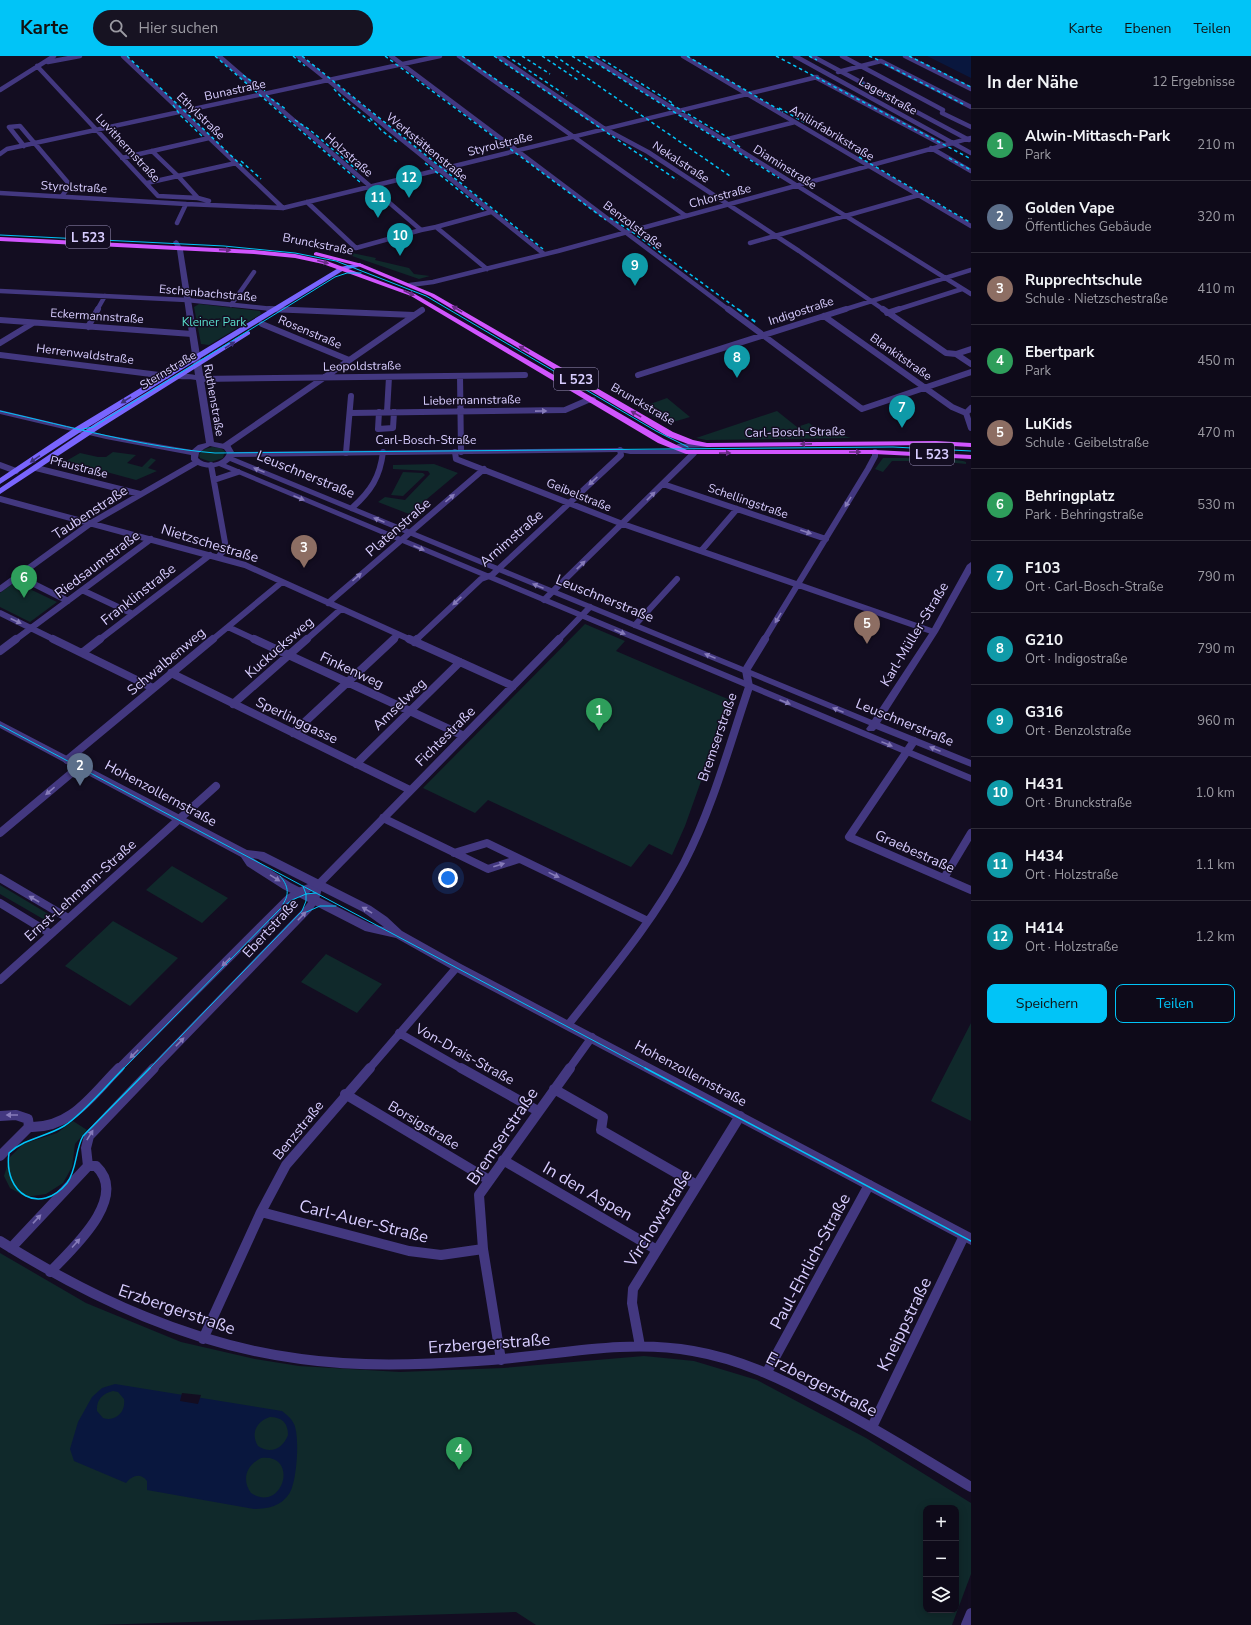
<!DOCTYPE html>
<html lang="de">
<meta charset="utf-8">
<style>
body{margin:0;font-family:"Nunito Sans",sans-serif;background:#171322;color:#f1f3f6}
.controls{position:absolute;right:12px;bottom:12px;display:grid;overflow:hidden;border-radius:8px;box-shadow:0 2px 10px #0003}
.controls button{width:36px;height:36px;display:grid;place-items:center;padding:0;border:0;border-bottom:1px solid #2e2b38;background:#0e0a19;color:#f1f3f6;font:20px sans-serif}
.you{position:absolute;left:448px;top:822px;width:14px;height:14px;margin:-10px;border:3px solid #fff;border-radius:50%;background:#1a73e8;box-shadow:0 0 0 6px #1a73e833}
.badge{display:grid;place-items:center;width:26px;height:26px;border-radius:50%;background:#01c4f7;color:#fff;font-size:13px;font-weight:700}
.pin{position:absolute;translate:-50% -33px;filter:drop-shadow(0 1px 2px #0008)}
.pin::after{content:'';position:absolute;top:21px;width:14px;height:12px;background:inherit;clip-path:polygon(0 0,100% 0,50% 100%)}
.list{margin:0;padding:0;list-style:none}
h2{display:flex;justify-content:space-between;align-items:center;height:52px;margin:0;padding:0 16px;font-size:17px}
h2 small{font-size:13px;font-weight:400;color:#9b9aa2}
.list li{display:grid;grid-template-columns:26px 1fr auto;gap:12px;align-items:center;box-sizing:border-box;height:72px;padding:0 16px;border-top:1px solid #2e2b38}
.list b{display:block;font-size:15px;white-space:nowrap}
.list p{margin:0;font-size:13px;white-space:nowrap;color:#9b9aa2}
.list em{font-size:13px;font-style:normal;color:#9b9aa2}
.actions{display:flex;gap:8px;padding:12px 16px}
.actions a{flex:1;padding:9px 0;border:1px solid #01c4f7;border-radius:8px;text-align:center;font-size:14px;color:#01c4f7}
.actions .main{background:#01c4f7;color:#111}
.icon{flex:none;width:22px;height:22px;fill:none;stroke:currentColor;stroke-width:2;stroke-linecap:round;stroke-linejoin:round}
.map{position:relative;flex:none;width:971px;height:1569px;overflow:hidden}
header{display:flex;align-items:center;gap:24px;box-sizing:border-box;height:56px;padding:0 20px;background:#01c4f7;color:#111}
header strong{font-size:19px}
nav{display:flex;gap:22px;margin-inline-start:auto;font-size:14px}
.search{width:280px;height:36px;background:#171322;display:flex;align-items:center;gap:10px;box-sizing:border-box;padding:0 14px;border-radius:22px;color:#9b9aa2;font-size:15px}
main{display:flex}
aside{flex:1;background:#0e0a19}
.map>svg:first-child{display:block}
.green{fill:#10292b;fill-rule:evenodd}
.water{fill:#09173e;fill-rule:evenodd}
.pier{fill:#130d21}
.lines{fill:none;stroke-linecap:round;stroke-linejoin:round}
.minor-far3{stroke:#433880;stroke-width:4.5}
.minor-far2{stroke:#433880;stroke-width:6}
.minor-far1{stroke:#433880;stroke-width:8}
.minor{stroke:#433880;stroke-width:10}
.tertiary{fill:#433880;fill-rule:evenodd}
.secondary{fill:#7965fe;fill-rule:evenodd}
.primary{fill:#d155fe;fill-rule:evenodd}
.tram-far1{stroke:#01c4f7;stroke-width:1}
.tram{stroke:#01c4f7;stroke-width:1.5}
.rail-far1{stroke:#01c4f7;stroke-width:1.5;stroke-dasharray:3.5 3;stroke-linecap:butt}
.rail{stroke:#01c4f7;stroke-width:2;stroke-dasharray:4.5 4;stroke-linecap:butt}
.oneway{fill:#682d84}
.oneway2{fill:#3c3079}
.oneway3{fill:#867bb9}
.labels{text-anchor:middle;stroke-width:3;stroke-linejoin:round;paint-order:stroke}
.far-street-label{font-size:12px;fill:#d8cdff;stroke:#130d21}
.far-park-label{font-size:12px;fill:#5adecc;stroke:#130d21}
.shield{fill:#130d21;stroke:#9d93bc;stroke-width:1}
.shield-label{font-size:13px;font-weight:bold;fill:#d8cdff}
.street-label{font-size:14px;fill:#d8cdff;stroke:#130d21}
.near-street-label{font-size:17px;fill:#d8cdff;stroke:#130d21}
</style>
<header>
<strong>Karte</strong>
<div class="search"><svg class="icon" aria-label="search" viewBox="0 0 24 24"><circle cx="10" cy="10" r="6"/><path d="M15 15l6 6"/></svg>Hier suchen</div>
<nav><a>Karte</a><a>Ebenen</a><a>Teilen</a></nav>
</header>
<main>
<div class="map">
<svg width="971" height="1569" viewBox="0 0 971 1569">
<rect width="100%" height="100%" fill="#130d21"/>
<path class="green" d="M352 197 376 202 375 204 409 212 414 218 430 220 419 223 352 200 350 198Z
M199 248 260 255 261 258 209 289 201 288 194 251Z
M667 342 690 361C663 370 662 365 639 352Z
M777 355 797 371 809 367 814 371 851 382 706 384 696 382Z
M212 391 220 392 225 395 223 402 211 406 200 402 199 399 202 394Z
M113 396 136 399 127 407 142 411 151 402 156 404 148 412 157 415 136 424 66 405 80 397 98 401H106Z
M883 402C895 402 960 402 966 406V408L936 405H892L883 416 875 413Z
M434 408 458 417 415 453 424 458 420 460 412 457 409 458 378 446 385 441 405 444 430 418 428 415 393 413V409Z
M403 416 423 417 425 419 403 440 391 439Z
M15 526 57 546 30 566 0 551V537Z
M585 568 625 585 616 595 730 644 685 770 672 799 649 788 631 811 488 744 475 757 423 732Z
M172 810 228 842 202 867 146 834Z
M0 829 55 862 50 867 0 838Z
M113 865 178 902 130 950 65 910Z
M326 898 382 928 357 957 301 926Z
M971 967V1065L931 1045Z
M73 1065 87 1074 75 1088 72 1111 63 1127 46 1138 26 1141 10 1132 4 1120 10 1101 23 1088 57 1077Z
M0 1197 86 1247 181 1286 255 1303 299 1310 400 1316 503 1312 644 1300 694 1305 757 1324 866 1382 971 1447V1518L952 1569H536L516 1556 96 1569H0ZM926 1452H956V1554H926Z"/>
<path class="water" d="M927 0H971V22Z
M115 1328 282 1355C287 1359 291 1362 294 1368 300 1380 297 1427 289 1438 281 1450 268 1453 254 1453L147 1434V1425C140 1416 132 1420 126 1427L74 1405 70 1393 78 1366 92 1341 102 1332ZM113 1335 118 1336 124 1343C126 1356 116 1366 103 1362L97 1355C96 1344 103 1337 113 1335ZM270 1361C282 1361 288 1367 288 1379 283 1392 271 1399 258 1390 250 1377 257 1365 270 1361ZM261 1402C300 1397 283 1458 251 1437 241 1423 247 1409 261 1402Z"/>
<path class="pier" d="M182 1337 201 1339 198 1348 180 1345Z"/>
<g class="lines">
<path class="minor-far3" d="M123 0 283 152
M219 0 421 174 436 171 487 213
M298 0 544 198
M391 0 729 254
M459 0 686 160
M498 0 605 73 648 96 799 195 884 254
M589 0 971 238
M683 0 971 170
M795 0 971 97
M812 0 969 84
M842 0 943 54 942 57 971 71
M905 0 971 33
M48 6 80 0
M37 10 158 140 198 142 209 145
M838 16 881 5 971 51
M815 21 943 89
M0 34 54 0
M724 84 795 66
M24 90 9 71 20 70 70 129 62 140
M931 92 971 115
M0 98 7 93 440 0
M122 102 209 82
M147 127 178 120 152 95
M0 137 186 148 177 167
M198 142 178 120 236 107
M307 146 356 192 421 174
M186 148 283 152 817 21
M436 171 491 156
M750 187 919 139
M410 229 433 226 558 195 971 82
M0 235 187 244 282 254
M231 249 254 216
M97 254 105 240
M843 254 971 214
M896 254 962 233"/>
<path class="minor-far2" d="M269 253 414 259
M728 253 862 353 971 316
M883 253 946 297 956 298
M887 257 899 253
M824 260 952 351 966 357
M0 264 192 278
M262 268 349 304
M88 271 98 253
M0 287 33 267
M971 293 956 298 971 308
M0 299 167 320
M638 319 846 253
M460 320 461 396
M199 323 525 319
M971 352 966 357 971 372
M379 356 378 373 393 372 394 356
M387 356 389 321
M350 357 565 354 588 344H593
M225 390 422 254
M455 396 456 403 620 467 934 576
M346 397 351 340
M0 409 16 415
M211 409 226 492 218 501
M36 412 140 438
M214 424 238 416
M663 428 826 483
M0 443 245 509 411 584
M352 452C371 435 380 421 383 396
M701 495 737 453
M18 520 68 545
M0 533 91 467 197 406
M82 534 133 558
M544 544 694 397
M328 547 484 413
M0 557 55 584
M635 569 677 523
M228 571 256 584
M15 584 151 483
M99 584 210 499
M212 584 282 526
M306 584 341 553
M393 584 398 579
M416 584 481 523 492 519 621 399 620 394
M558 584 590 551
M764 584 868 413 875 400V396"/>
<path class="minor-far1" d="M53 583 153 632
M254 583 464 680
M409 583 513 630
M414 586 417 583
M0 595 16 583
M82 597 100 583
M171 617 410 734
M233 648 307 583
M293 677 394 583
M914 685 849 781 971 834
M67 704 213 583
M356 708 460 606
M383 762 488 813 519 803
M0 777 80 710
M454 797 487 787 648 865
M0 822 68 862
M944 822 971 777
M0 847 51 878
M0 924 216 730
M568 969C609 917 653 866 684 807 713 751 729 690 749 631L746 614 765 583
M399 977 462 1013
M118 1013 288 843 299 836 319 828 559 583
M153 1013 308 853 315 843 319 828
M369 1013 457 911
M569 1013 592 981"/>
<path class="minor" d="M461 1012 538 1055
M554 1033 603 1061 601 1074 697 1129
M345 1038 489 1124
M0 1060 16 1059 28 1063 29 1071C71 1073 92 1039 119 1012
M0 1100 29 1071
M503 1104 657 1194
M261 1156 409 1195 441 1199 483 1193
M0 1185C93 1243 192 1289 301 1303 359 1311 419 1309 477 1305 549 1301 622 1282 693 1295 740 1303 782 1323 823 1345 874 1371 922 1402 971 1431
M11 1192 88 1110
M50 1216C71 1194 130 1142 96 1110H88L86 1092 89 1080 154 1012
M203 1283 261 1156 286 1109 370 1012
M640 1290 632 1247 633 1233 740 1060
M501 1304 483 1193 479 1139 570 1012
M767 1316 869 1129
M872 1371 964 1180
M966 1569 971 1557"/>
<path class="tertiary" d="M176 184 178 185 183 194 214 386 230 389 234 396 620 392 630 394H686L690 396 686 398H630L620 396 233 401 872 664 930 576 967 509 971 506V517L938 576 880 667 971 704V711L876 673 874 675H868L866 673 869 669 230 405 226 408 971 719V726L219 410C209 413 199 412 191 404V399L106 383 0 358V354L106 379 192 394 198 389 206 387 196 324C189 322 180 325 175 321 180 317 189 318 195 319L177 194 173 186ZM210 390 224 393 227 397C223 408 206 410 198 402L199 397 204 393Z
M707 387H710V391L678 392 674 390 678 388Z
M0 665 247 794 264 796 371 850 387 861 402 875 461 908 971 1177V1189L453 914 396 882 365 875 283 833 247 810 241 801 0 672ZM253 802 258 803 363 856 384 871 371 868 291 827Z"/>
<path class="secondary" d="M360 207 363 209 362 210 344 214 82 375 0 428V422L76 371 340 211Z
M248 275 250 276V278L102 371 0 438V432L96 367Z"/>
<path class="primary" d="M0 181 254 194 295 198 327 205 415 238 664 383 687 394H875L971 399V403L875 398H686L658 387 411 240 323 208 295 202 254 198 0 185Z
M316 196 362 208 434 238 673 376 693 384 707 387 936 385 971 387V391L936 389 707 391 688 388 667 380 430 240 358 210 314 199V197Z"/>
<path class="tram-far1" d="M0 179 224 190 295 197 336 205 426 240 656 375 688 391
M0 355C71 371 143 391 215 397L893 391 971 395
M83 373 93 371 335 221 347 217H361
M0 669 647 1013
M280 820C288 829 290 838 283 848
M303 830 306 838
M306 838 316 837
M302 858 320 850H336
M123 1013 280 853 292 844 306 838
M149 1013 302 855 306 845V838"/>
<path class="tram" d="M124 1012C108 1028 82 1059 64 1070 46 1081 25 1082 9 1097 3 1138 40 1160 67 1127 77 1114 75 1094 83 1080L150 1012
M645 1012 971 1185"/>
<path class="rail-far1" d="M127 0 243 111
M215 0 361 127
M293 0 305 10
M302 0 543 193
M385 0 606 164
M462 0 504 29 521 38
M494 0 677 124
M507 0 567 40
M522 0 550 18
M542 0 578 24
M555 0 730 120
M572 0 593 13
M585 0 779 122
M597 0 674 48
M687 0 783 56
M776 0 971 103
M809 0 817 4
M869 0 881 5
M909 0 971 31
M885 8 963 48
M243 19 265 35
M860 26 895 46
M334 33 344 44 372 67
M266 39 287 54
M671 48 727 81 741 92
M173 49 181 60 203 81
M779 52 804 66
M370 62 381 74 398 87
M295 64 310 74 357 114
M859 101 971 167
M949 102 971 114
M241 105 261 123
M425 107 485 155
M610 162 631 175 739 254"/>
<path class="rail" d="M738 253 758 268"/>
</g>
<defs><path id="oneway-solid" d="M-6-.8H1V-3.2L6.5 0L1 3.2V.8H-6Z"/></defs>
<g class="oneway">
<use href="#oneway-solid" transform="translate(225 194) rotate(3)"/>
<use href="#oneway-solid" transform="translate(323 206) rotate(15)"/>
<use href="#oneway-solid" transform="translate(409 237) rotate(25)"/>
<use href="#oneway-solid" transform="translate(457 253) rotate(-149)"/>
<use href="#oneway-solid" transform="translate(524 293) rotate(-150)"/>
<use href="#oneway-solid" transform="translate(636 358) rotate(-150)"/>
<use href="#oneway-solid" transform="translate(806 388) rotate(179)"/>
<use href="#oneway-solid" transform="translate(855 396)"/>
<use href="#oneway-solid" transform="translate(725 397) rotate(-1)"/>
</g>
<g class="oneway2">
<use href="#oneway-solid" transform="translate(230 289) rotate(-33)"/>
<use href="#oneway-solid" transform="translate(126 344) rotate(148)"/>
<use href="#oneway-solid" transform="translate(35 403) rotate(146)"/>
</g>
<g class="oneway3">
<use href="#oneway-solid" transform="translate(541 355) rotate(-1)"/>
<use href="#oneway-solid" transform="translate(259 414) rotate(-158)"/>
<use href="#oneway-solid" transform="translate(593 425) rotate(137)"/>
<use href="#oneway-solid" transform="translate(651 440) rotate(-45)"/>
<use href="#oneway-solid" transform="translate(299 442) rotate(23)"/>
<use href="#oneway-solid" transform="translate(450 442) rotate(-40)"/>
<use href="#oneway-solid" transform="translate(848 446) rotate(121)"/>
<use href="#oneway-solid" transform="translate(379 464) rotate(-157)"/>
<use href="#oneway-solid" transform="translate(806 476) rotate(19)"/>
<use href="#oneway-solid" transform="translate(419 492) rotate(23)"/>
<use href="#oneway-solid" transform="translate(581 509) rotate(-44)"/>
<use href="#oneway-solid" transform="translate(357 521) rotate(-41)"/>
<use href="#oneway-solid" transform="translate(538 530) rotate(-158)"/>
<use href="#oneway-solid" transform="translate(457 545) rotate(137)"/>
<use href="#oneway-solid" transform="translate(778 562) rotate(121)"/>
<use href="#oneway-solid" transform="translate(16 565) rotate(25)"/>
<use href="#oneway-solid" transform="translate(620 576) rotate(23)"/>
<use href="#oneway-solid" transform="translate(710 600) rotate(-158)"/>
<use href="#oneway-solid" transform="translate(785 646) rotate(23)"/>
<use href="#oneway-solid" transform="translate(838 654) rotate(-158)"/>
<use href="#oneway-solid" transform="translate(887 688) rotate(22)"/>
<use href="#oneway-solid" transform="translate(935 693) rotate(-158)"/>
<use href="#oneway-solid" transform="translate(50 735) rotate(140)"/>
<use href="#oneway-solid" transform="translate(499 809) rotate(-18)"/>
<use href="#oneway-solid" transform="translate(554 819) rotate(26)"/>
<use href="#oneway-solid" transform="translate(275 822) rotate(32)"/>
<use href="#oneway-solid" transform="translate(34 843) rotate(-150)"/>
<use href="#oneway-solid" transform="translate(367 854) rotate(-149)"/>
<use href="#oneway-solid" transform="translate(302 860) rotate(-46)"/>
<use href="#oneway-solid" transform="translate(226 906) rotate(135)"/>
<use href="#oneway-solid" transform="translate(180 986) rotate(-46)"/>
<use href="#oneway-solid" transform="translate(134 998) rotate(135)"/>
<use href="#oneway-solid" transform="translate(12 1059) rotate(180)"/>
<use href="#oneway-solid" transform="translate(90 1079) rotate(-58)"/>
<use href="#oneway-solid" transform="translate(37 1163) rotate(-47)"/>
<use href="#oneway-solid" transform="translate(76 1187) rotate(-48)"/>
</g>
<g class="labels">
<g class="far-street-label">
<text transform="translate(235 34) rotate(-12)" y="4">Bunastraße</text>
<text transform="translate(888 40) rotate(29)" y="4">Lagerstraße</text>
<text transform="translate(201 60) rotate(44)" y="4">Ethylstraße</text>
<text transform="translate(832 77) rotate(31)" y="4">Anilinfabrikstraße</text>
<text transform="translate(500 88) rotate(-14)" y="4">Styrolstraße</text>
<text transform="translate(427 91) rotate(39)" y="4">Werkstättenstraße</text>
<text transform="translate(128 92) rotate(47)" y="4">Luvithermstraße</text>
<text transform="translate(349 99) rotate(41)" y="4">Holzstraße</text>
<text transform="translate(681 106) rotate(33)" y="4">Nekalstraße</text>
<text transform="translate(785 111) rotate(32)" y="4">Diaminstraße</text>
<text transform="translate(74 131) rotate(3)" y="4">Styrolstraße</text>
<text transform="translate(720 140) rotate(-15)" y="4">Chlorstraße</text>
<text transform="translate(633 169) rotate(37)" y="4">Benzolstraße</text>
<text transform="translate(318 188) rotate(11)" y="4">Brunckstraße</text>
<text transform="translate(208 237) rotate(5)" y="4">Eschenbachstraße</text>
<text transform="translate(801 255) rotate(-18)" y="4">Indigostraße</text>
<text transform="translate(97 260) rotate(4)" y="4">Eckermannstraße</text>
<text transform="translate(310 276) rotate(23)" y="4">Rosenstraße</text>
<text transform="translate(85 298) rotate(7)" y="4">Herrenwaldstraße</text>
<text transform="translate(901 301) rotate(35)" y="4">Blankitstraße</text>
<text transform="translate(362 310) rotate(-1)" y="4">Leopoldstraße</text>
<text transform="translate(168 314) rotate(-31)" y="4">Sternstraße</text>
<text transform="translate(214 344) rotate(80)" y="4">Ruthenstraße</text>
<text transform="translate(472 344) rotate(-1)" y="4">Liebermannstraße</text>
<text transform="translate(643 348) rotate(30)" y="4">Brunckstraße</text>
<text transform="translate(795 376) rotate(-1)" y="4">Carl-Bosch-Straße</text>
<text x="426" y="388">Carl-Bosch-Straße</text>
<text transform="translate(79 411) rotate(14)" y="4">Pfaustraße</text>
<text transform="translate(579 439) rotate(22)" y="4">Geibelstraße</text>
<text transform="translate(748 445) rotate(19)" y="4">Schellingstraße</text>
</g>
<g class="far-park-label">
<text x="214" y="270">Kleiner Park</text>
</g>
<g class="shield">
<rect x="66" y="170" width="44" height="22" rx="3"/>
<rect x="554" y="312" width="44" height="22" rx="3"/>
<rect x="910" y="387" width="44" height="22" rx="3"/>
</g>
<g class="shield-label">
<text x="88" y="186">L 523</text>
<text x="576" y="328">L 523</text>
<text x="932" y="403">L 523</text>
</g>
<g class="street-label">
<text transform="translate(306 418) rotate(22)" y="5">Leuschnerstraße</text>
<text transform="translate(90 456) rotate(-33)" y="5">Taubenstraße</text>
<text transform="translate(398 471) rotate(-41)" y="5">Platenstraße</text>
<text transform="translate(511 482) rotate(-41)" y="5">Arnimstraße</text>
<text transform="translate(210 487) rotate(17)" y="5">Nietzschestraße</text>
<text transform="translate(97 508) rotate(-37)" y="5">Riedsaumstraße</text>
<text transform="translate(138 538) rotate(-38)" y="5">Franklinstraße</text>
<text transform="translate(605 542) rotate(22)" y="5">Leuschnerstraße</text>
<text transform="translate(914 578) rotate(-59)" y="5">Karl-Müller-Straße</text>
<text transform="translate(279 591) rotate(-41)" y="5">Kuckucksweg</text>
<text transform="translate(166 605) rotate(-40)" y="5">Schwalbenweg</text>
<text transform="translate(352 614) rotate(25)" y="5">Finkenweg</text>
<text transform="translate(399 648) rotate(-44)" y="5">Amselweg</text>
<text transform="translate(297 664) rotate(26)" y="5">Sperlinggasse</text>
<text transform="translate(905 666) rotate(22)" y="5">Leuschnerstraße</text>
<text transform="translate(445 680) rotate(-45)" y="5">Fichtestraße</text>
<text transform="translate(717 681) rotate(-71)" y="5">Bremserstraße</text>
<text transform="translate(161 737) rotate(28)" y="5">Hohenzollernstraße</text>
<text transform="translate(915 795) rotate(24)" y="5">Graebestraße</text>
<text transform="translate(80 834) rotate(-42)" y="5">Ernst-Lehmann-Straße</text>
<text transform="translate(270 872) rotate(-47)" y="5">Ebertstraße</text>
<text transform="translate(465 998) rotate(29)" y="5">Von-Drais-Straße</text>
<text transform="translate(691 1017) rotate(28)" y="5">Hohenzollernstraße</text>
<text transform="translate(424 1069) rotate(31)" y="5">Borsigstraße</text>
<text transform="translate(298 1074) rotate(-51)" y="5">Benzstraße</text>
</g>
<g class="near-street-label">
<text transform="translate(502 1080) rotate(-56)" y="6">Bremserstraße</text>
<text transform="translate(588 1135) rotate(30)" y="6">In den Aspen</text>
<text transform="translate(658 1162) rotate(-58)" y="6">Virchowstraße</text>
<text transform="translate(364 1165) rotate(14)" y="6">Carl-Auer-Straße</text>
<text transform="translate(810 1205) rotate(-62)" y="6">Paul-Ehrlich-Straße</text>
<text transform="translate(177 1253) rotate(19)" y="6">Erzbergerstraße</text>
<text transform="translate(904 1268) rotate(-64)" y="6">Kneippstraße</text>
<text transform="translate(489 1287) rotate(-4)" y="6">Erzbergerstraße</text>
<text transform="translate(822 1328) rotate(27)" y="6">Erzbergerstraße</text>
</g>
</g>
</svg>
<div class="controls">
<button>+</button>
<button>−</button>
<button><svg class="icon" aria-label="layers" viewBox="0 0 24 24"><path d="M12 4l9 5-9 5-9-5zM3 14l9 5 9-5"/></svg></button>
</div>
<div class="you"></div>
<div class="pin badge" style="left:599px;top:675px;background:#2e9e5b">1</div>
<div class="pin badge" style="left:80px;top:730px;background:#5c6f8a">2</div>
<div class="pin badge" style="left:304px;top:512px;background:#8d6e63">3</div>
<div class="pin badge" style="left:459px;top:1414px;background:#2e9e5b">4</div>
<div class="pin badge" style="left:867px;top:588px;background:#8d6e63">5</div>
<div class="pin badge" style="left:24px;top:542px;background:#2e9e5b">6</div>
<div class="pin badge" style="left:902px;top:372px;background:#0f9aa8">7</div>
<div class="pin badge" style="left:737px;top:322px;background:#0f9aa8">8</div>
<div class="pin badge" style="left:635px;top:230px;background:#0f9aa8">9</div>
<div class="pin badge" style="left:400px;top:200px;background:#0f9aa8">10</div>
<div class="pin badge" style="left:378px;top:162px;background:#0f9aa8">11</div>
<div class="pin badge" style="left:409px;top:142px;background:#0f9aa8">12</div>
</div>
<aside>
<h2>In der Nähe<small>12 Ergebnisse</small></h2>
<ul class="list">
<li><span class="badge" style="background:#2e9e5b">1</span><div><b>Alwin-Mittasch-Park</b><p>Park</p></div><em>210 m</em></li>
<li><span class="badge" style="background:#5c6f8a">2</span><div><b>Golden Vape</b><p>Öffentliches Gebäude</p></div><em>320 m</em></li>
<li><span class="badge" style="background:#8d6e63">3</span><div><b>Rupprechtschule</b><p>Schule · Nietzschestraße</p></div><em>410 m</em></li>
<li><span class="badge" style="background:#2e9e5b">4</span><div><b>Ebertpark</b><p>Park</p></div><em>450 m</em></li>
<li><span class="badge" style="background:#8d6e63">5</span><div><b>LuKids</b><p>Schule · Geibelstraße</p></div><em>470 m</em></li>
<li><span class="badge" style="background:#2e9e5b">6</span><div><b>Behringplatz</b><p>Park · Behringstraße</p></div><em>530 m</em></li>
<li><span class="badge" style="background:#0f9aa8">7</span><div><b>F103</b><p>Ort · Carl-Bosch-Straße</p></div><em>790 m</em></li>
<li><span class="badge" style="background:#0f9aa8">8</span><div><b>G210</b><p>Ort · Indigostraße</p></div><em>790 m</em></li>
<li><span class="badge" style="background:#0f9aa8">9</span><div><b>G316</b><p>Ort · Benzolstraße</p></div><em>960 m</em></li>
<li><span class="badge" style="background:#0f9aa8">10</span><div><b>H431</b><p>Ort · Brunckstraße</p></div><em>1.0 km</em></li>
<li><span class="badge" style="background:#0f9aa8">11</span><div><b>H434</b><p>Ort · Holzstraße</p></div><em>1.1 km</em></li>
<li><span class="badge" style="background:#0f9aa8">12</span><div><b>H414</b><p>Ort · Holzstraße</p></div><em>1.2 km</em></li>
</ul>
<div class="actions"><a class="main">Speichern</a><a>Teilen</a></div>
</aside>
</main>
